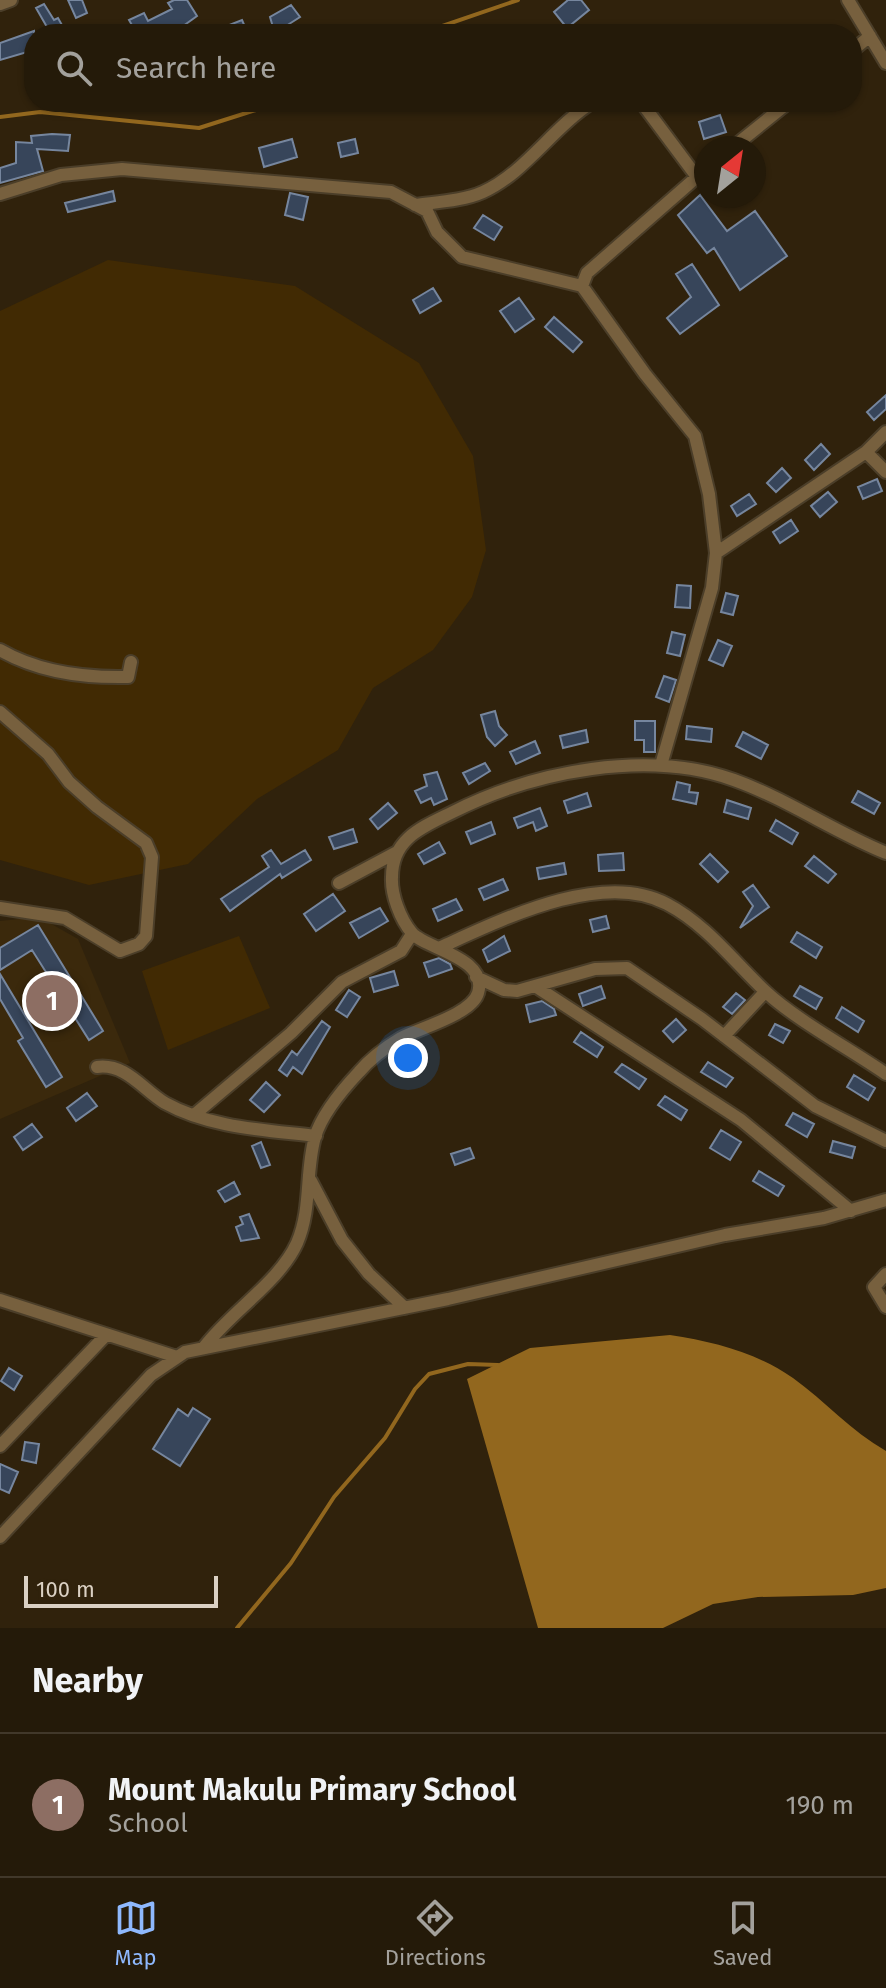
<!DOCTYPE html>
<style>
body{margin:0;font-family:"Fira Sans",sans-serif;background:#302717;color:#f1f3f6}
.compass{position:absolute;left:694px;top:136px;width:72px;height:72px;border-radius:50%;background:#241a09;box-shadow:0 2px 6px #0004;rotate:30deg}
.scale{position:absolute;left:24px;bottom:20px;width:194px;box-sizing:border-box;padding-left:8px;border:4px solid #dbd1c4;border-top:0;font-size:22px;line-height:28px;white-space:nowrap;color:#dbd1c4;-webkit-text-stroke:6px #30220c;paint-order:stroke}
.you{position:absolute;left:408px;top:1058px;width:28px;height:28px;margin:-20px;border:6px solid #fff;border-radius:50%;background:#1a73e8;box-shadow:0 0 0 12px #1a73e833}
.badge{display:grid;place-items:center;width:52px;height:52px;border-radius:50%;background:#8eb8fd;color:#fff;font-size:26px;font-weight:700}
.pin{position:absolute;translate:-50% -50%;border:4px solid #fff;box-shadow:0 2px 8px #0006}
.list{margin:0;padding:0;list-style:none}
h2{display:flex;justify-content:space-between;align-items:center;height:104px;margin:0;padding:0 32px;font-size:34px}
h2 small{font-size:26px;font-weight:400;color:#a3a19c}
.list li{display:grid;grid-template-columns:52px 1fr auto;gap:24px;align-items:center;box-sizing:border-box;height:144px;padding:0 32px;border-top:2px solid #41382a}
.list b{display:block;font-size:30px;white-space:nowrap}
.list p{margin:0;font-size:26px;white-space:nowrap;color:#a3a19c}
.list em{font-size:26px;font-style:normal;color:#a3a19c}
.icon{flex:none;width:44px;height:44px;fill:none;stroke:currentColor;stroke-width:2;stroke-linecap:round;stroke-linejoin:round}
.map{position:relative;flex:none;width:886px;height:1628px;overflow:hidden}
.search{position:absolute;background:#241a09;box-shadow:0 2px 6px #0004;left:24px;right:24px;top:24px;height:88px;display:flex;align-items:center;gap:20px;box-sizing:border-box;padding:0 28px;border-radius:32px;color:#a3a19c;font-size:30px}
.sheet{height:248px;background:#241a09}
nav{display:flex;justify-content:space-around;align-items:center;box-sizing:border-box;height:112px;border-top:2px solid #41382a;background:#241a09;font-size:22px;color:#a3a19c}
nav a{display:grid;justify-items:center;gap:4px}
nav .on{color:#8eb8fd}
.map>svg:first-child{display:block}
.built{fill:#3b290c}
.green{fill:#412a03}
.water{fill:#92671e}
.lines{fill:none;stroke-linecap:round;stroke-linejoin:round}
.stream{stroke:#92671e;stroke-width:4}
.building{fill:#37455a;stroke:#76869e;stroke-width:2}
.minor-casing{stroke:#4b3e29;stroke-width:16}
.minor{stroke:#77603e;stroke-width:12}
</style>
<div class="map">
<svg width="886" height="1628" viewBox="0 0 886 1628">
<rect width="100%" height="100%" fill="#30220c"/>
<path class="built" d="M39 917 78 939 130 1063 0 1119V921Z"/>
<path class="green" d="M108 260 295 286 419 363 473 456 486 550 472 597 433 650 373 688 338 750 257 799 188 864 89 885 0 860V311Z
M239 936 270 1008 168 1050 142 971Z"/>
<path class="water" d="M670 1335C715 1342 755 1352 793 1378 825 1401 851 1431 886 1451V1588L853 1595 758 1597 713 1604 663 1628H538L467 1379 530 1348Z"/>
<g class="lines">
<path class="stream" d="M419 34 518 0
M0 117 40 112 199 128 281 102
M237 1628 291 1563 334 1497 385 1438 415 1389 429 1374 468 1364 498 1365"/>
</g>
<path class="building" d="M68 0H82L87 13 76 18Z
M174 0H187L197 16 172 34H137L129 20 144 13 148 21 172 9 168 3Z
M568 0H581L589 10 567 28 554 12Z
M44 4 54 20 58 18 67 34H51L36 8Z
M291 5 300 17 286 26 290 34H275L270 17Z
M242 20 248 34H209V33Z
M34 31V50L0 60V43Z
M720 115 726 132 704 139 699 122Z
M52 134 70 135 68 151 37 149 43 171 0 183V168L16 163V142L32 143 31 136Z
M292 139 297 157 264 167 259 148Z
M355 139 358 153 341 157 338 143Z
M113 191 115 201 68 212 65 203Z
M290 193 308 197 303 220 285 215Z
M700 195 727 231 755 211 787 256 740 290 714 248 707 253 678 215Z
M483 215 502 227 494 240 474 228Z
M692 264 719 305 680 334 667 318 691 297 676 274Z
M433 288 441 301 420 313 413 300Z
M519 298 534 319 515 332 500 311Z
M554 317 582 342 573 352 545 327Z
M886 395V409L874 420 867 412Z
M821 444 830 454 814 470 805 460Z
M782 468 791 478 776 492 767 483Z
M877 479 882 491 863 499 858 487Z
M828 492 837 502 820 517 811 506Z
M749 494 756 504 737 516 731 506Z
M791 520 798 531 780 543 773 532Z
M677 585 691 586 690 608 675 607Z
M726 593 738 596 733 615 721 612Z
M672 632 685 635 680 656 667 653Z
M718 640 732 646 723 666 709 660Z
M664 676 676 680 669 702 656 697Z
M495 711 499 726 507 735 495 746 487 737 481 715Z
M635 721H655V752H644V740H635Z
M687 726 712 729 711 742 686 739Z
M586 730 588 742 563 748 560 736Z
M743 732 768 745 761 759 736 746Z
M535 741 540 753 516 764 510 752Z
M485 763 490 771 469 784 463 773Z
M437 772 447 799 434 805 431 798 421 803 415 791 427 786 424 775Z
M677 782 690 785 689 792 698 793 696 804 673 799Z
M858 791 880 803 874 814 852 802Z
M587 793 591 806 568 813 564 801Z
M727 800 751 808 748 819 724 812Z
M388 803 397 813 378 829 370 819Z
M540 808 547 826 536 831 533 822 518 828 514 818Z
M776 820 798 833 792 844 770 831Z
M491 822 495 834 471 844 466 832Z
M353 829 357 842 334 849 329 837Z
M439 842 445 853 424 864 418 854Z
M271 850 281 864 305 850 311 860 282 878 280 874 230 911 221 899 269 867 262 856Z
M623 853 624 870 599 871 598 855Z
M710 854 728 872 718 882 700 864Z
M814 856 836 874 828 883 805 866Z
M564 863 566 874 539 879 537 868Z
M503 879 508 890 484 900 479 889Z
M753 885 769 907 740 928 753 906 743 892Z
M333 894 345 911 316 931 304 914Z
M456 899 462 910 438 921 433 909Z
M380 908 388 921 359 938 350 923Z
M606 916 609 928 593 932 590 920Z
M38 925 103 1031 89 1040 32 950 0 970V948Z
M797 932 822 947 816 958 791 942Z
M504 936 510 951 488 962 483 950Z
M439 958 450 964 452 969 429 977 424 963Z
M394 971 398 985 374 992 370 978Z
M0 974 62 1077 46 1087 18 1041 23 1038 0 999Z
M601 986 605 998 583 1006 579 994Z
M800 986 822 998 816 1009 794 996Z
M349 990 360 997 347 1017 336 1010Z
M736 993 745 1000 732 1014 723 1007Z
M542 1001 554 1009 556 1015 530 1022 526 1005Z
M842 1007 864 1021 858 1032 836 1018Z
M676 1019 686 1030 673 1042 663 1031Z
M322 1021 330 1027 302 1074 293 1067 287 1076 279 1070 292 1051 297 1055Z
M775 1024 790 1031 783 1043 769 1035Z
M581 1032 603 1047 597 1057 574 1042Z
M708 1062 733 1078 726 1087 701 1072Z
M622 1064 646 1079 639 1089 615 1072Z
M854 1075 875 1088 868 1100 847 1087Z
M266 1082 280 1095 264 1112 250 1100Z
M87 1093 97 1106 76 1121 67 1108Z
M665 1096 687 1110 681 1120 658 1105Z
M793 1113 814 1124 807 1137 786 1125Z
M32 1124 42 1137 23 1150 14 1137Z
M721 1130 741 1142 730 1160 710 1148Z
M833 1141 855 1147 852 1158 830 1152Z
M261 1142 270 1165 261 1168 252 1146Z
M470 1148 474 1158 455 1165 451 1154Z
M759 1171 784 1186 778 1196 753 1181Z
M234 1182 240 1194 225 1202 218 1191Z
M249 1214 259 1238 241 1241 236 1227 243 1224 240 1217Z
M9 1368 22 1376 14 1390 1 1381Z
M193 1408 210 1419 180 1466 153 1449 178 1409 188 1416Z
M25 1442 39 1444 36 1463 22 1460Z
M0 1464 18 1472 9 1493 0 1489Z"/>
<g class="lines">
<g class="minor-casing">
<path id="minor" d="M848 0 886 63
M0 4 11 0
M852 51 870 36
M641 102 697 177
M732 148 789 102
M706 169 587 273 582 286 645 374 695 436 709 494 716 553
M0 194 61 175 122 169 391 192 427 211 437 232 462 257 582 286
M415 205C437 202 463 201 483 192 524 174 554 126 593 102
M866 452 886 472
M0 650C38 672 84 678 128 677L131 662
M0 712 48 754 69 782 97 807 146 843 152 857 146 936 139 944 120 951 65 918 0 908
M661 765 712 588 716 553 866 452 886 432
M339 883 397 852
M441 947C501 920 602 869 667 904 707 925 734 962 766 992 796 1020 850 1049 886 1074
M476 977 504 990 517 991 595 969 627 968 702 1019 815 1106 886 1141
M535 986 741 1120 851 1211
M724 1036 765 992
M97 1067C126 1063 143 1090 165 1103 210 1128 266 1130 316 1136
M194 1115 291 1033 342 982 401 951 412 934
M311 1181 342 1240 369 1274 405 1308
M886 1274 874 1287 886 1307
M0 1300 177 1357
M205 1346C232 1311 280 1281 297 1243 312 1208 305 1172 315 1137 322 1114 343 1089 359 1072 370 1059 386 1047 401 1038 420 1028 472 1014 478 993 489 958 426 949 412 933 400 919 391 894 392 877 392 838 423 827 453 812 534 771 648 749 734 780 787 799 834 832 886 853
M0 1446 106 1335
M0 1537 151 1375 185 1352 448 1299 725 1235 824 1218 886 1200"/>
</g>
<use href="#minor" class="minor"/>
</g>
</svg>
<svg class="compass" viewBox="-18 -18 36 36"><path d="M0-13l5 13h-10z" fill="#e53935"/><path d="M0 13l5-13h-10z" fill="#a3a19c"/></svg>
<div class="scale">100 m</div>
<div class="you"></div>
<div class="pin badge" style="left:52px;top:1001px;background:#8d6e63">1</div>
<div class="search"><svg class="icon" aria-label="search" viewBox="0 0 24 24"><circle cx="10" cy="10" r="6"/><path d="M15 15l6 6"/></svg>Search here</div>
</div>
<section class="sheet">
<h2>Nearby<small></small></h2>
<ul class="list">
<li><span class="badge" style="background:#8d6e63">1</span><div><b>Mount Makulu Primary School</b><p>School</p></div><em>190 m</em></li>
</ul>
</section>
<nav>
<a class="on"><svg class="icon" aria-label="map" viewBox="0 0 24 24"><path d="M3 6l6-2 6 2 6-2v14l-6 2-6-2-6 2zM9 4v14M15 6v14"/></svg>Map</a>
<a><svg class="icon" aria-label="directions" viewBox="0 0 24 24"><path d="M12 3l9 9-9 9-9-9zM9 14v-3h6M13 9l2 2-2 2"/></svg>Directions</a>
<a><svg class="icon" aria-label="saved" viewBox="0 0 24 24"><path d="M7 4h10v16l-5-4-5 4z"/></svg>Saved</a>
</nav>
